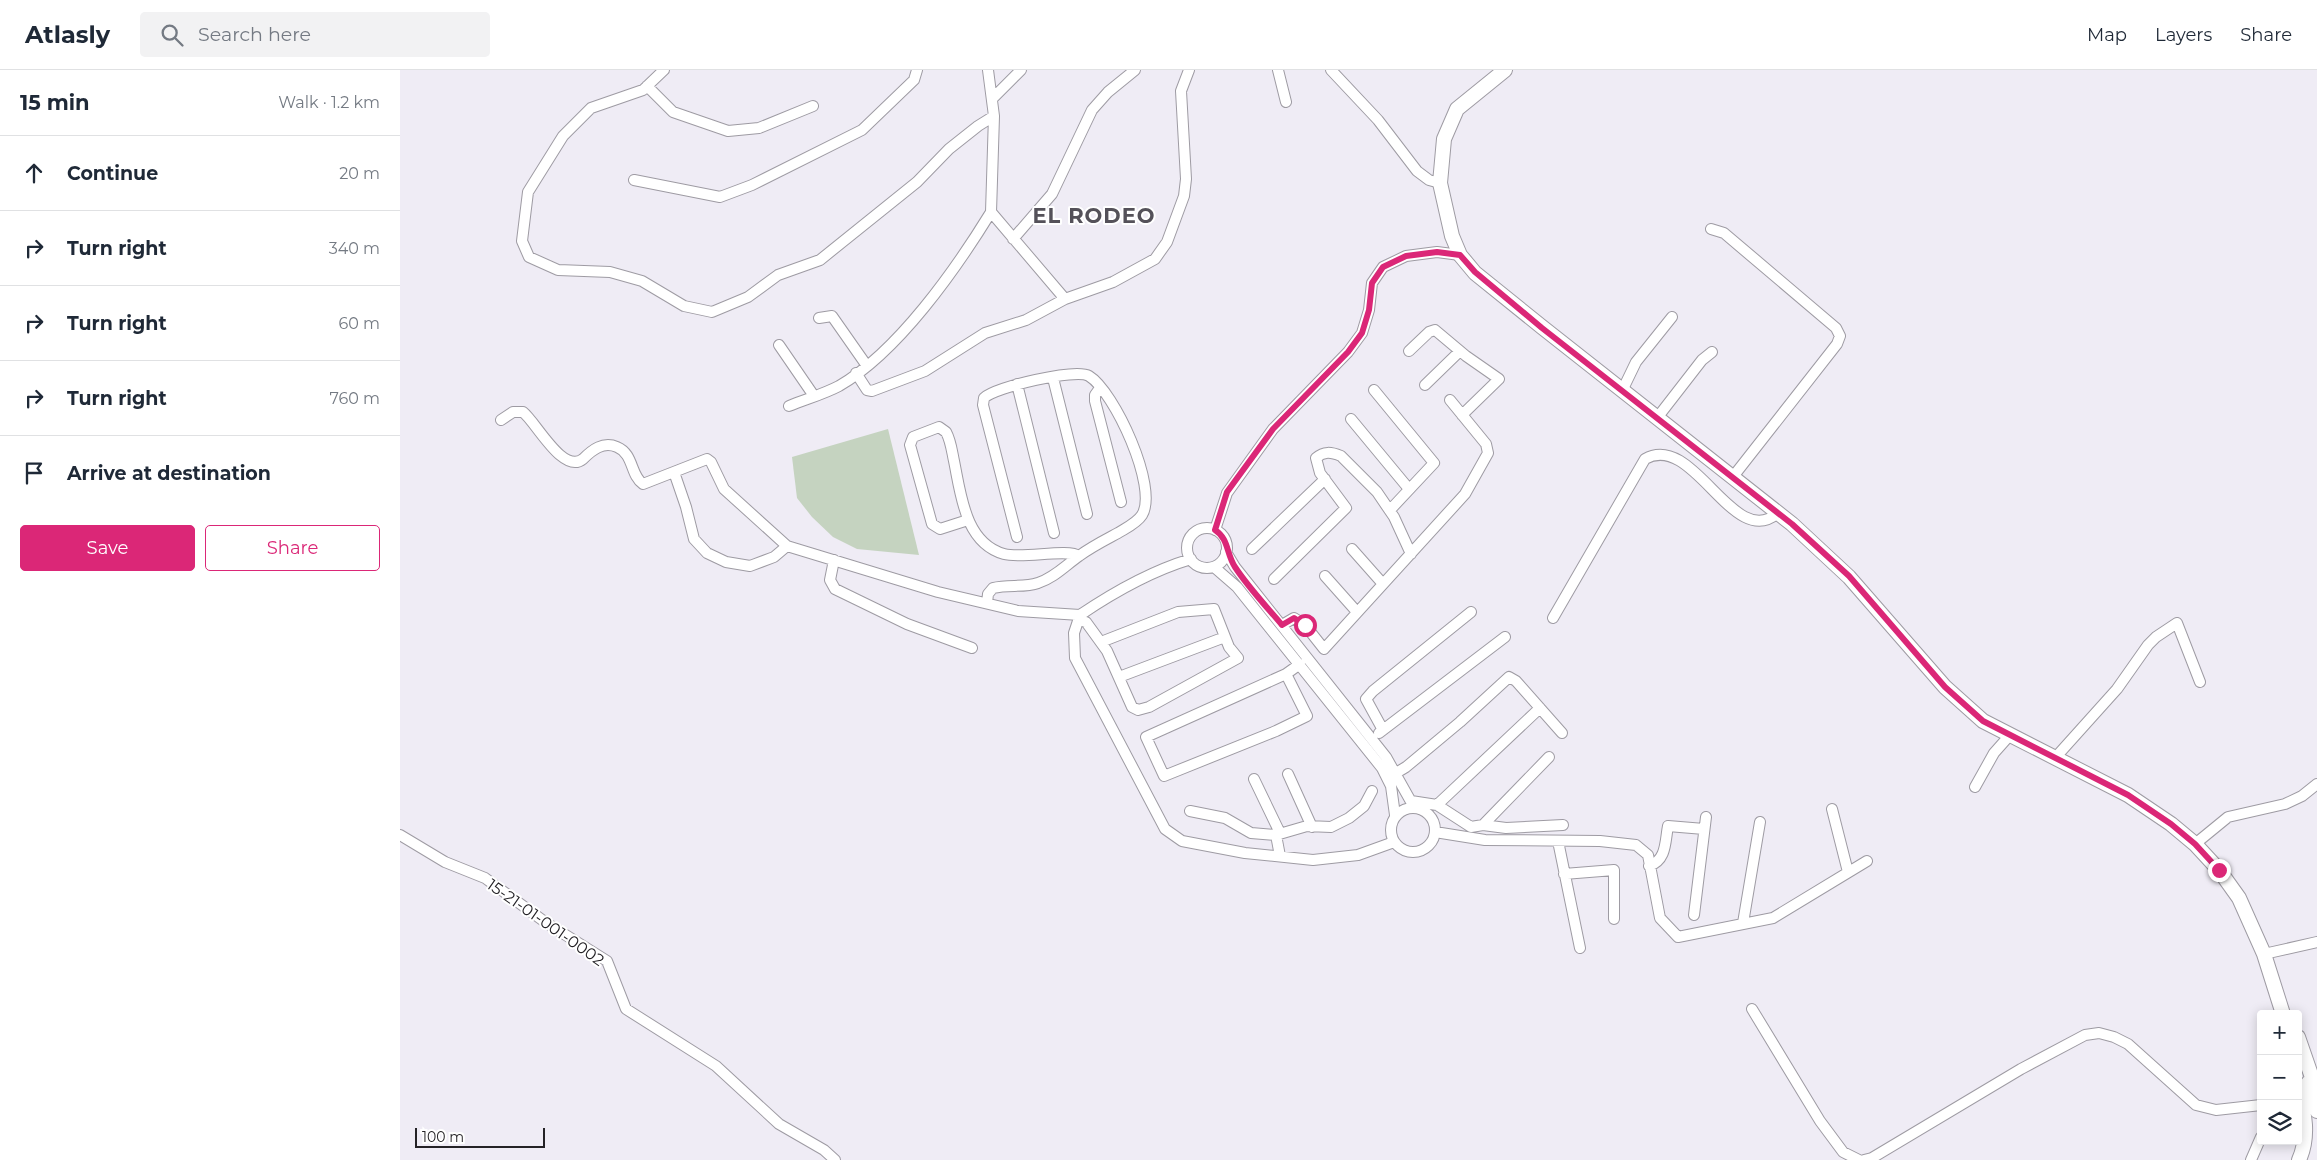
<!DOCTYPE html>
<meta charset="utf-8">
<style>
body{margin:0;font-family:Montserrat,sans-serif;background:#f2f2f3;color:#1f2937}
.controls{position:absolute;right:15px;bottom:15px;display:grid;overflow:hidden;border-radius:5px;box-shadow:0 2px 12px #0003}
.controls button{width:45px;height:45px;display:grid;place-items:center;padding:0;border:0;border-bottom:1px solid #e0e1e3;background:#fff;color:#1f2937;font:25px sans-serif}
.scale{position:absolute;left:15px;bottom:12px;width:130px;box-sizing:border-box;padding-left:5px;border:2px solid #242226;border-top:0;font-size:14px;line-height:18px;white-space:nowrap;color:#242226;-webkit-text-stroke:4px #fff;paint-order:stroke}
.stop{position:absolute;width:15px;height:15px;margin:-11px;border:4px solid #db2777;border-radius:50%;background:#fff}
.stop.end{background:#db2777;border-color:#fff;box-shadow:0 1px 5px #0008}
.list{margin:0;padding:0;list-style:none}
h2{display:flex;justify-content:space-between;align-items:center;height:65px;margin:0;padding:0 20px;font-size:21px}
h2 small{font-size:16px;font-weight:400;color:#747a83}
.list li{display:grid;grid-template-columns:32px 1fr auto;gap:15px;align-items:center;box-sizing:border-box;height:75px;padding:0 20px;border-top:1px solid #e0e1e3}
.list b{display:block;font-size:19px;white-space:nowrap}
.list em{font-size:16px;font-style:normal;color:#747a83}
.actions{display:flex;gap:10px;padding:15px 20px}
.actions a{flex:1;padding:11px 0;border:1px solid #db2777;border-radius:5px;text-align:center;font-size:18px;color:#db2777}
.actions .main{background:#db2777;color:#fff}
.icon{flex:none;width:28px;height:28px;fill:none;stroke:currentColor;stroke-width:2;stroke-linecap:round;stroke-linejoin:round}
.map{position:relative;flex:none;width:1917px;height:1090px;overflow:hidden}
header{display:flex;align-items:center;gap:30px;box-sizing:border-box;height:70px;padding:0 25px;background:#fff;border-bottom:1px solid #e0e1e3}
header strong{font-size:24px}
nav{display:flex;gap:28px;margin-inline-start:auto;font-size:18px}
.search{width:350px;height:45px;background:#f2f2f3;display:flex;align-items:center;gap:12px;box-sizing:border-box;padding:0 18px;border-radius:5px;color:#747a83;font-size:19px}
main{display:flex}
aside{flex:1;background:#fff}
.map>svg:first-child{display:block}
.green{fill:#c5d3c0}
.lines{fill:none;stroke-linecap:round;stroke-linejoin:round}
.minor-casing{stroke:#9e9ba3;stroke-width:12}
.secondary-casing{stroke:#9e9ba3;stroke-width:16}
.minor{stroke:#fff;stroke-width:10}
.secondary{stroke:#fff;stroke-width:14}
.route{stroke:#db2777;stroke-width:6}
.labels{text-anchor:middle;stroke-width:4;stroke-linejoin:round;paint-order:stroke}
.street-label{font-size:16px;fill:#242226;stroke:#fff}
.district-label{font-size:21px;font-weight:bold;letter-spacing:1px;fill:#545159;stroke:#fff}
</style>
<header>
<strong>Atlasly</strong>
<div class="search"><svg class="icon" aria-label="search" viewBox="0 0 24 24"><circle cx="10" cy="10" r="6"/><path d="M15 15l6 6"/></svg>Search here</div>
<nav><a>Map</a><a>Layers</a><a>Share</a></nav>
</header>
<main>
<aside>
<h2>15 min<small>Walk · 1.2 km</small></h2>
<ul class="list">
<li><svg class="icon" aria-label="ahead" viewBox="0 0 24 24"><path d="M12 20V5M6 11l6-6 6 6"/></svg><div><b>Continue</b></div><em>20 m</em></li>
<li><svg class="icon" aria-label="right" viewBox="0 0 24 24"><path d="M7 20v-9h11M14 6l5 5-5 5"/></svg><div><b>Turn right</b></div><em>340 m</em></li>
<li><svg class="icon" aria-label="right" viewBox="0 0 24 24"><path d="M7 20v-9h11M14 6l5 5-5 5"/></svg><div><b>Turn right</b></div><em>60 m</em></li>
<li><svg class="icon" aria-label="right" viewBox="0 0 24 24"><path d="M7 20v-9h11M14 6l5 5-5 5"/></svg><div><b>Turn right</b></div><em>760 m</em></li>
<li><svg class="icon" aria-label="arrive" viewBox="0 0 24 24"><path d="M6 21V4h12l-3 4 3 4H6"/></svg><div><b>Arrive at destination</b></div></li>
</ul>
<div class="actions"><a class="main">Save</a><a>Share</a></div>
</aside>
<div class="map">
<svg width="1917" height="1090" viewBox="0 0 1917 1090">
<rect width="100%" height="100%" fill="#efecf5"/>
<path class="green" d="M488 359 519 485 457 479 433 467 412 447 397 428 392 387Z"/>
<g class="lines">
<g class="minor-casing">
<path id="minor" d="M264 0 243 20 191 38 163 66 128 122 122 171 129 187 158 200 210 202 242 211 284 236 312 242 348 227 378 205 420 190 517 112 549 79 578 56 594 46
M588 0 594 46 591 142 665 229
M878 0 886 32
M931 0 978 50 1017 101 1029 110 1040 113
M247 16 273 42 328 61 359 58 413 36
M593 28 621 0
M234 110 320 127 352 115 462 60 514 10 517 0
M1311 159 1324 163 1436 258 1440 266 1437 274 1332 408
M613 169 652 124 692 40 708 22 735 0
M419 248 432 246 467 296
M379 275 414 326
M1009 281 1029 262 1035 260 1066 286 1099 309 1062 345
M456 303 467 320 472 321 525 301 585 263 626 250 665 229 713 212 755 189 767 172 784 126 786 109 781 21 789 0
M653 308 687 444
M617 314 654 463
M1025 315 1060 281
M700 318 695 325V331L721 432
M974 320 1034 393 990 440
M1222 321 1236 292 1272 247
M389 336C406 329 424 324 439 316 498 282 556 199 591 142
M1257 348 1302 290 1312 282
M951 349 1009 419
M101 350 113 342H123C136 352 163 405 183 389 192 380 203 371 217 377 234 384 230 405 243 414L307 389 311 392 324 419 387 476 538 522 618 541 680 545
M274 402 286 437 294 469 307 483 326 492 350 496 374 487 387 476
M568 450 540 459 532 454 510 375 513 367 539 357 546 362C551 371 552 382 554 391 561 425 565 473 604 484 623 489 668 478 679 486
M787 478a20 20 0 1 1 40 0a20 20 0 1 1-40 0Z
M815 460 827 423 873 359 948 282 962 263 969 240 972 213 983 197 1006 186 1037 182 1060 185
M852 479 925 409
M952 479 983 514
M826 482 835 497 986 687 1014 737
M791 489C751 501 714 522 680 545L674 563 675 588 765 759 782 771 845 783 913 790 958 785 994 772
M434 490 430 510 435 519 507 554 572 578
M814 497 837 517 982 698 991 716 995 745
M925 506 957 542
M874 509 946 438 920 403 916 388C924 381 931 382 941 386L977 422 994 447 1011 484
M587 533 588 524 593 518C608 514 624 518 638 513 654 508 666 495 679 486 691 477 705 470 718 463 726 458 737 453 742 445 759 418 714 321 689 306 676 298 595 317 584 328L583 335 617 467
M1153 548 1245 389C1294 361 1333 482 1378 443
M678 550 686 552 707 581 732 637 738 640 749 637 838 588 829 577 814 539 778 542 701 572
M882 555 894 548 905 555 924 579 1065 424 1088 383 1086 374 1050 330
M886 604 907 646 876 661 764 706 746 667 886 604 900 594
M719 607 825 567
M983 660 966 629 973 621 1071 542
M979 663 1105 567
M1655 688 1717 619 1748 575 1756 567 1777 553 1800 612
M996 703 1006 697 1060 652 1109 607 1116 611 1162 663
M888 704 912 757
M854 709 880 763
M1575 717 1594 683 1610 665
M1011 731 1037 735 1071 757 1083 755 1106 758 1163 755
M1037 735 1140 638
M991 760a22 22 0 1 1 44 0a22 22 0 1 1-44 0Z
M1432 739 1448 802
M790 741 825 748 851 763 876 765 907 756 931 757 949 748 964 736 972 721
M1083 755 1149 687
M1035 762 1085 770 1200 771 1236 775 1248 785 1260 848 1278 867 1373 848 1467 791
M0 765 45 792 85 808 145 852 207 891 226 939 316 996 379 1054 424 1080 435 1090
M876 765 880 786
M1158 771 1180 878
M1795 774 1828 747 1885 734 1902 726 1917 714
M1249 796C1267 790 1265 771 1268 756L1304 759
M1164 804 1214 800V849
M1294 845 1306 747
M1343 853 1360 752
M1864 884 1917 872
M1352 939 1420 1051 1443 1082 1459 1090
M1464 1090 1472 1088 1621 999 1685 965 1699 963 1714 967 1728 974 1796 1035 1816 1040 1861 1035
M1851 1090 1861 1067"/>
</g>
<g class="secondary-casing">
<path id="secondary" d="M1105 0 1057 39 1044 69 1040 113 1052 166 1060 185 1075 203 1142 257 1392 454 1449 507 1545 617 1583 651 1728 725 1771 754 1795 774 1819 800 1839 828 1864 884 1883 944
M1898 967 1917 1022
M1908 1013 1917 1041
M1898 1016C1904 1042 1910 1065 1899 1090"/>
</g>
<use href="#minor" class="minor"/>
<use href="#secondary" class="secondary"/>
</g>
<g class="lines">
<path class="route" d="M905 555 894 548 882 555C866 536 848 517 835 497 826 483 829 469 815 460L827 422 873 359 948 282 962 263 969 240 972 213 983 197 1006 186 1037 182 1060 185 1075 202 1142 258 1392 454 1449 506 1545 617 1583 651 1728 725 1771 754 1795 774 1819 800"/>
</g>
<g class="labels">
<g class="street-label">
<text transform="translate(146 852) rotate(35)" y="6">15-21-01-001-0002</text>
</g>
<g class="district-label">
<text x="694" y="153">EL RODEO</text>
</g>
</g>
</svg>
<div class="controls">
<button>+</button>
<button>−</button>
<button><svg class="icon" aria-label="layers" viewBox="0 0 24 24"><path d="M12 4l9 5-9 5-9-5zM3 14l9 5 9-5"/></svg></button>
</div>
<div class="scale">100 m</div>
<div class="stop" style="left:905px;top:555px"></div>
<div class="stop end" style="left:1819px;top:800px"></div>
</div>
</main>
